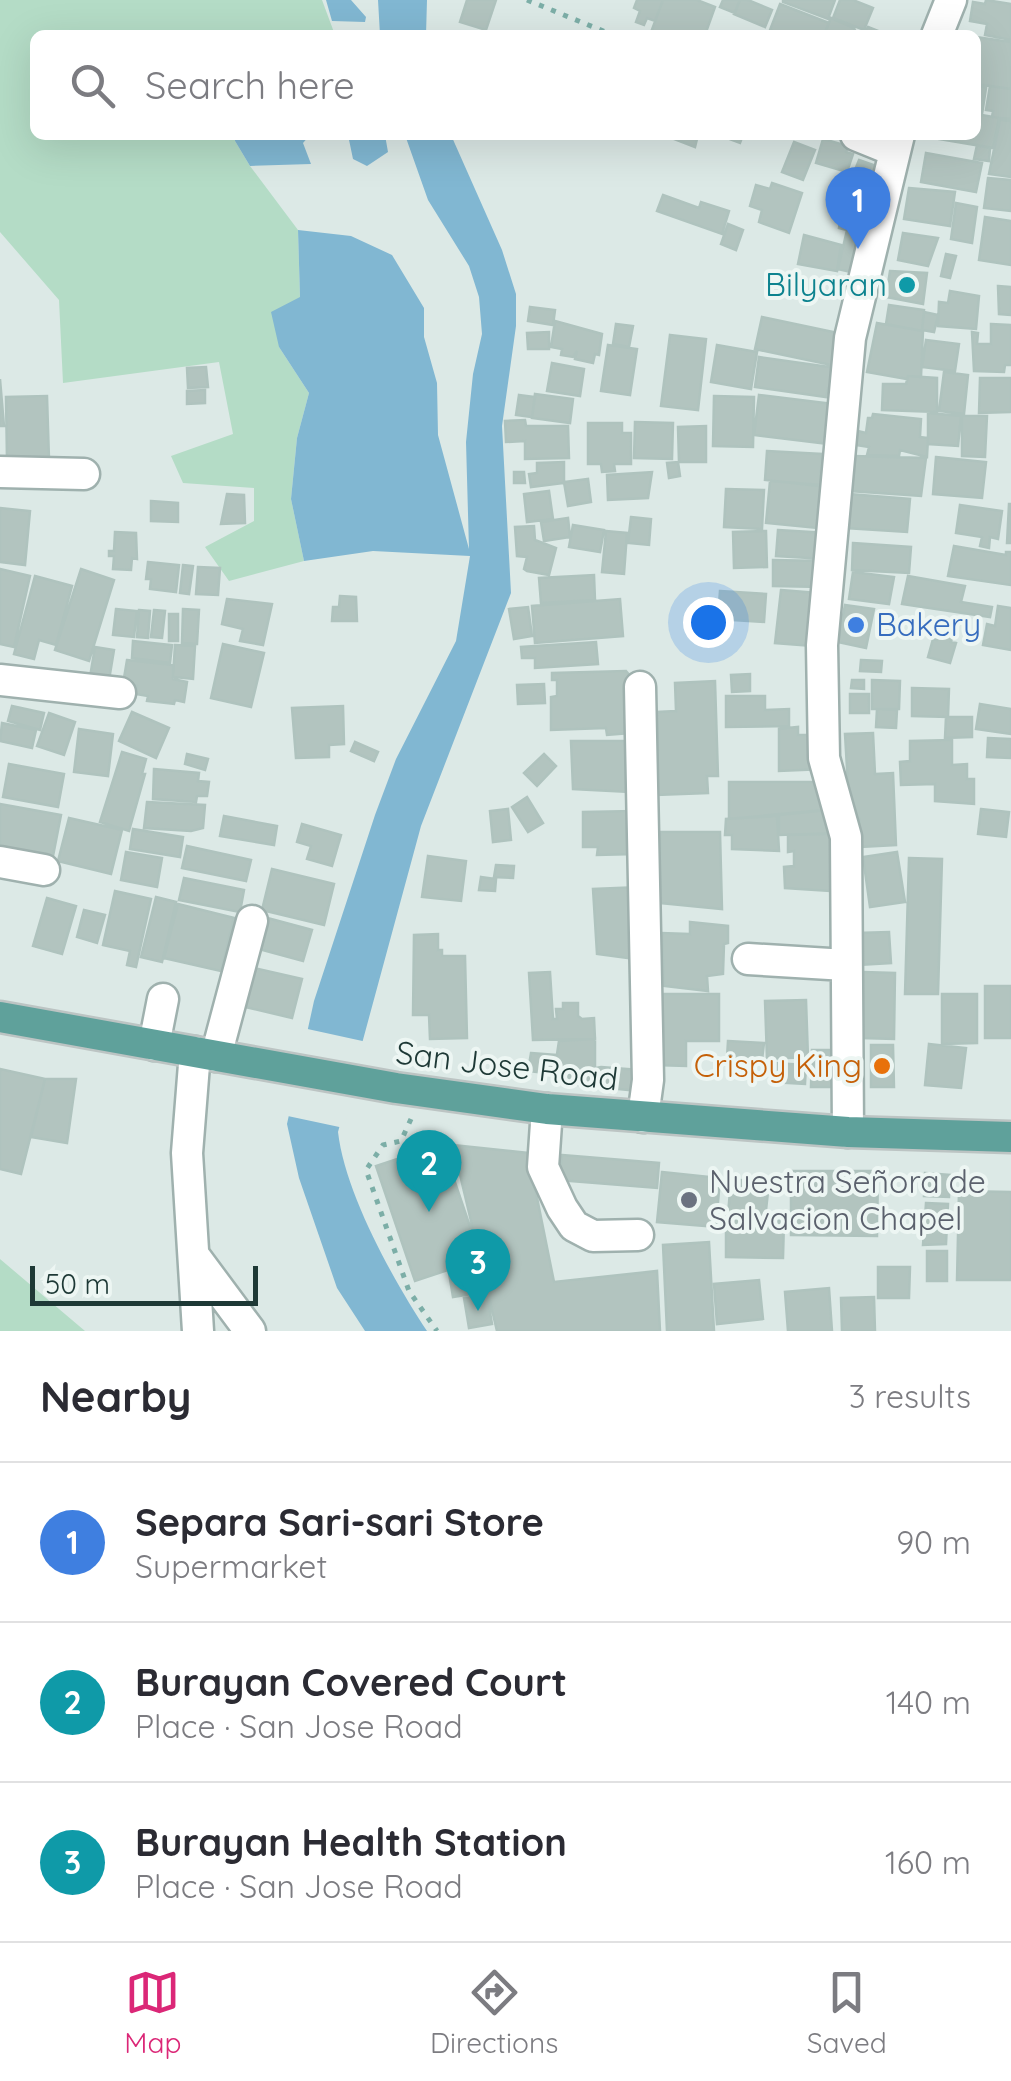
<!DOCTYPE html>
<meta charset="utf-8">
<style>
body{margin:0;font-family:Quicksand,sans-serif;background:#f7f7f7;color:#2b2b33}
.scale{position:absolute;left:30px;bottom:25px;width:228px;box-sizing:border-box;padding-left:10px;border:5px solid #1e3936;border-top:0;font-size:28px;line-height:35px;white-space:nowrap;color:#1e3936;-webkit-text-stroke:8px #edf6f3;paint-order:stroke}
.you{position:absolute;left:708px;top:622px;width:35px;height:35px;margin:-25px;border:8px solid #fff;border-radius:50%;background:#1a73e8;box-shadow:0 0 0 15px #1a73e833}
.badge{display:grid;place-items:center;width:65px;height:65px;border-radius:50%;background:#db2777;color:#fff;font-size:32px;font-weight:700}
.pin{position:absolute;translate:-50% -82px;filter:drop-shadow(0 2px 5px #0008)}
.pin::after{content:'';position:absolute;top:52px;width:35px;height:30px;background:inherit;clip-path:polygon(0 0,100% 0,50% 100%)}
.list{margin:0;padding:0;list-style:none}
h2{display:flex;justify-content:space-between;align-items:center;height:130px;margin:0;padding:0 40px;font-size:42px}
h2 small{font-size:32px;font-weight:400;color:#7c7c81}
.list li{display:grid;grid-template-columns:65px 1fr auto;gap:30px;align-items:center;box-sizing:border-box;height:160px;padding:0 40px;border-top:2px solid #e1e1e2}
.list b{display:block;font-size:38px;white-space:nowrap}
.list p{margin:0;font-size:32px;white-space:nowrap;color:#7c7c81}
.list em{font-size:32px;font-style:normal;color:#7c7c81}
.icon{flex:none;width:55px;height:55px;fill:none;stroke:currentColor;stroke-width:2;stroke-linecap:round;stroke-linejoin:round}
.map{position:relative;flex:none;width:1011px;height:1331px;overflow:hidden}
.search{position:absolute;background:#fff;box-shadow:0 10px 40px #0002;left:30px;right:30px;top:30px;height:110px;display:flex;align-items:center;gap:25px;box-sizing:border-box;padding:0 35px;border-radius:15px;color:#7c7c81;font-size:38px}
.sheet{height:610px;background:#fff}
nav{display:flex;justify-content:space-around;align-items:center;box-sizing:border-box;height:140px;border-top:2px solid #e1e1e2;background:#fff;font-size:28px;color:#7c7c81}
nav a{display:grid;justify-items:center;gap:5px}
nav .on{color:#db2777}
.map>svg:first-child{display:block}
.green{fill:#b4dcc6}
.water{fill:#81b7d2}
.pier{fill:#dce9e6}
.building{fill:#b2c4bf;stroke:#afc3be;stroke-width:2.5}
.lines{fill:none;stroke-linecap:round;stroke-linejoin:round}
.minor-casing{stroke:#9fb1ae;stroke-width:35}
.major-casing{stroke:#bcc4c3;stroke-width:35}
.path{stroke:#7caea7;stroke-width:5;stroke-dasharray:5 8;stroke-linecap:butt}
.minor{stroke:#fff;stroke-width:30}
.major{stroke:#5fa19b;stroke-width:30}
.culture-dot{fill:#0f9aa8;stroke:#edf6f3;stroke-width:4}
.shop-dot{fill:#3f7fe0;stroke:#edf6f3;stroke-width:4}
.food-dot{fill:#e8710a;stroke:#edf6f3;stroke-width:4}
.worship-dot{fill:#6b7280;stroke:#edf6f3;stroke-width:4}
.labels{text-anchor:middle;stroke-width:8;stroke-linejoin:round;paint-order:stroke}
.culture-label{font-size:32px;fill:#0d838f;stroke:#edf6f3;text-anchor:end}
.shop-label{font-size:32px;fill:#366cbe;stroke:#edf6f3;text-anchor:start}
.street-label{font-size:32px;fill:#1e3936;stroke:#edf6f3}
.food-label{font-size:32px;fill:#c56008;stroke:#edf6f3;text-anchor:end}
.worship-label{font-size:32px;fill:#5b616d;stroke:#edf6f3;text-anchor:start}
</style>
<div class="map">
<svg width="1011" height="1331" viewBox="0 0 1011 1331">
<rect width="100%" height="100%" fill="#dce9e6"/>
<path class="green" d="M0 0H322L335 35H35V135H235V141L250 166 298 230 300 298 279 347 309 393 297 438 291 499 304 561 229 581 205 547 254 521V488L183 483 171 456 233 434 219 362 63 383 59 300 0 232Z
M0 1259 85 1331H0Z"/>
<path class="water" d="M326 0H351L366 17 365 22 332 21Z
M378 0H427L426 35H380Z
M235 135H310L303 143 311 164 250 166 235 141Z
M348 135H385L388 152 367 166 353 159Z
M405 135H451L502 250 516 294V326L502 426 511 593 421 826 338 1132C345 1193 393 1280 427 1331H365L337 1288 299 1178 287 1124 314 1001 375 815 396 759 456 641 470 556 373 551 304 561 291 499 297 438 309 393 279 347 271 312 300 297 298 230 351 236 392 255 424 308V337L437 383 438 435 469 549 466 442 473 374 482 334 479 297 469 266 428 200Z"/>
<path class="pier" d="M303 1028 367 1042 344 1128 283 1115Z"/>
<path class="building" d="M467 0H496L486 30 460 22Z
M637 0H663L655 21 647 18 644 25 636 22 640 11 634 8Z
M663 0H697L715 7 705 35H650Z
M723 0H740L735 13 720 7Z
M740 0H748L772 10 765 27 734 14Z
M783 0H835L828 19 783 2Z
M840 0H853L873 8 864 30 833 18Z
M986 0 1011 4V40L985 35 987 24 970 21 973 2 985 4Z
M780 4 829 23 824 35H783L770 30Z
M831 18 854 28 857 35H824Z
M868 27 888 35H864Z
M976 37 1011 42V89L976 84Z
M976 84 986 88 982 114 976 113Z
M990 86 1011 89V119L992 117 993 111 986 110Z
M976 114 999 118 993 148 939 139 940 135H976Z
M1000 120 1011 121V177L989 174Z
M664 135H698L695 147Z
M719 135H743L740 143Z
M823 139 848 146 846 152 853 154 847 172 816 163Z
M794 142 815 150 803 180 782 172Z
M977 145 990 148 989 161 974 159Z
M926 153 982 163 976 192 921 182Z
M859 160 882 168 871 196 848 187Z
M988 178 1011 180V211L984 208Z
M772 183 802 193 789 233 759 222 762 210 750 206 756 185 770 189Z
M909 188 955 192 950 226 904 219Z
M663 195 699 208 701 202 729 211 722 234 657 211Z
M846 197 883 205 868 276 838 269 847 230 839 228 842 211 836 210 839 199 845 201Z
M956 203 977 207 972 243 951 239Z
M985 217 1011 221V265L979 260Z
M728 224 743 230 736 250 721 244Z
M903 233 938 238 928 266 898 260Z
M804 235 841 245 837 271 798 264Z
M946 254 956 256 950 278 941 276Z
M890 271 927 273 923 304 886 297Z
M998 286 1011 287V315L999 314Z
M950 291 979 296 976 329 938 326 939 302 948 303Z
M889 305 924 310 922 331 886 324Z
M530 307 555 310 553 325 528 321Z
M924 312 938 315 934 332 922 330Z
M762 317 838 333 836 366 755 349Z
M555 321 602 334 599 355 595 354 593 363 575 359 577 351 573 357 561 355 562 349 551 347Z
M877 323 923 331 921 377 908 376 907 379 867 372Z
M616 324 633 326 629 347 613 344Z
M991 324 1011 325V365H1005L1004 372 974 371 972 332 978 333 977 344H991Z
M549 332V349H528L527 333Z
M670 335 706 339 698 410 661 406Z
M926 340 959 344 955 371 922 367Z
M608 345 637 349 630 395 601 391Z
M717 345 757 352 751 389 711 382Z
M759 357 837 368 834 389 828 388 826 397 755 387Z
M552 363 584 369 580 396 547 391Z
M206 367 208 387 188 388 187 368Z
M944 372 968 375 964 414 939 411Z
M908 376 937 378V412L882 410 883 384H906Z
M980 378H1011V412L979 413Z
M0 379 4 426H0Z
M205 390V403L187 404V391Z
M535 394 573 399 570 423 532 418Z
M519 395 535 397 532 417 516 415Z
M759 395 834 404 829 444 754 435Z
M47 396 49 459 7 460 6 397Z
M714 396 754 397 753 447 713 446Z
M928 413 961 416 958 446 928 444Z
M873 414 921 419 920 437 928 438 927 457 900 450 899 456 867 455 869 447 856 445 858 431 866 433 868 418H872Z
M962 416H987L985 457 962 456Z
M525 420 526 426H568L569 458 525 459V441L506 442 505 421Z
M635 422 673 423 672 459 634 458Z
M588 423H622V433H631V464H614L615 471 602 472 601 464H588Z
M706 426V462H679L678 427Z
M767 451 822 454 820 486 765 480Z
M853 456 926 458 921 496 850 491Z
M936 457 986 462 982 498 933 494Z
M564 462V483L531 487 529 474 537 473V463Z
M678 462 680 476 669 478 667 463Z
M514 472H524L525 483H514Z
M652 472 648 498 608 500 607 475Z
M588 479 591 502 568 506 564 482Z
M770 481 821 485 817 528 766 523Z
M726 489 764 490 762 529 724 527Z
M549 491 553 519 527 522 524 494Z
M227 494 244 495 245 523 221 524Z
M849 494 910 499 907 532 846 528Z
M151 501 178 503V522L151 521Z
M1009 504H1011V543H1007Z
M960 505 1002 511 998 539 990 537 989 548 980 546 982 537 956 533Z
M0 508 30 511 25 565 0 562Z
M631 517 651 519 649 545 628 543Z
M568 518 570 537 544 541 541 522Z
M573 525 604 530 600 552 569 547Z
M534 526 535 540 556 548 549 575 527 571 524 569 527 557 517 556 515 527Z
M778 530 827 533 825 559 776 556Z
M606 531 627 533 624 574 602 572Z
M766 531 767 567 734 568 733 532Z
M115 532 136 533 137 559 132 558 131 570 113 569 114 556H109V551H114Z
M853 543 911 547 909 573 852 570Z
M954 546 1006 555V552H1011V585L948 576Z
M773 560 822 561 821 587 773 586Z
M148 562 179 565 176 592 150 589 151 579H146Z
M183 565 193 566 189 594 180 593Z
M198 567 220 568 218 595 196 594Z
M0 569 30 576 14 647 0 644Z
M81 569 114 580 89 661 55 650Z
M853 572 894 577 889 604 849 599Z
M594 575 595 600 541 603 539 578Z
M35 576 72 586 56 645 39 640 34 659 14 654Z
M908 576 965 586 961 602 992 607 990 617 902 604Z
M781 590 817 593 812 646 775 643Z
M720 591 766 594 764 622 718 619Z
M340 596 356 597 357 621H332L333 607H339Z
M227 599 272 604 263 645 240 641 243 629 222 624Z
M620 599 623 636 535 643 532 606Z
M845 605 874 609 866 648 838 642Z
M998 606 1011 608V650L983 645 987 624 995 626Z
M528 607 532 636 514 639 509 609Z
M116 609 137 611 134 637 113 635Z
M183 609 199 610 197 644 182 643Z
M139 610 150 611 148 638 137 637Z
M154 610 165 611 162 638 151 637Z
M169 614H178V641H169Z
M940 631 953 634 951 642 956 643 950 663 928 657 933 639 937 640Z
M133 641 172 645 170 663 132 658Z
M596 642 598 664 535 668V658H522L521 647Z
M223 644 264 653 251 707 211 698Z
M175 645 195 646 193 679 173 677Z
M95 647 114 650 109 680 90 677Z
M127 660 173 665V679L187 682 184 702 175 700 174 704 147 701 148 696 136 694 137 686 123 684Z
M861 660 882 661 881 672 860 671Z
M626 671 631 677 630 733 607 735 606 728 551 730V697L557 696V680H552V673Z
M750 674V691L732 692 731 675Z
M852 680H864V689L851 688Z
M872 680 900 681 899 709H872Z
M715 681 718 776H707L708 793 656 795 645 751H658L657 712 676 711 675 683Z
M544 684 545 703 518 704 517 685Z
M912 688 949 689 948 717 912 716Z
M850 694H869V713H850Z
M726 696H765V710L789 709V726L726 727Z
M980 704 1011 709V734L976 729Z
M12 706 44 713 40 730 8 721Z
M343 706 344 744 329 745V757L296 758 292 708Z
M877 709 897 710 896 728 876 727Z
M132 712 169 728 156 758 119 741Z
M49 713 75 722 64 755 37 746Z
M946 717H972V737L945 738Z
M2 723 36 730 32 748 0 741Z
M798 727V735H823L824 769 779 771V729Z
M79 729 113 734 108 776 74 772Z
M873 733 875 774 893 773 896 845 861 847 859 819 850 820 845 734Z
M988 738 1011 739V758L987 757Z
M952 740V765L967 764V779H974V804L935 801V784L901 785 900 762 910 761V741Z
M571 741H628L629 792 573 789Z
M355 742 378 752 374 761 351 751Z
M122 752 146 759 142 774H145L129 831 100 822Z
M187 754 208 759 205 770 185 764Z
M544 754 556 766 537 786 524 773Z
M9 764 64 774 58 807 3 797Z
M154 769 199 773 198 781 209 782 207 796H197L196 802 153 799Z
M729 782H823L834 809 729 819Z
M527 797 543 823 528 832 512 807Z
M147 802 205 805 203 828 191 831 144 828Z
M0 804 61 815 53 856 0 846Z
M508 809 511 840 493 842 490 811Z
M837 809 840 833 779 835V815Z
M981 809 1009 812 1006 837 978 834Z
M634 811 635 854 597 855 598 847H583V812Z
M224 816 277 826 274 845 220 836Z
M777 816 779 851 732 849V835H725L726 819Z
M69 818 122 830 111 874 58 861Z
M302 824 341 835 332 866 307 859 311 846 297 842Z
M133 829 183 837 180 857 130 849Z
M660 832H720L722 909 661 903Z
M824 834H842L845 892 785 888 784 867 794 866V851L788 852V835Z
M187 846 251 860 246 881 182 868Z
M126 852 162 858 157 887 121 880Z
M897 852 905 902 870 907 863 857Z
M428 856 466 861 461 901 422 897Z
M909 858 942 859 938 994H905Z
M496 865 514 866 513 878 494 877Z
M272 869 334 884 324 925 262 910Z
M481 877 496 879 495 891 479 890Z
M184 878 244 890 240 912 179 900Z
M640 887 643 960 597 954 593 889Z
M115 891 151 899 136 967 127 965 130 951 103 945Z
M156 897 176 902 162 962 141 957Z
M47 898 76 906 62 954 33 946Z
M178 904 234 918 221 971 164 958Z
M84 910 105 915 97 943 77 937Z
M260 916 312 930 303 961 251 947Z
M690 922 728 926V943L724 944 723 974 707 976 708 991 664 986 662 933 690 934Z
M889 932 891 963 859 965 857 933Z
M438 934V950H442V956H465L467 1038 430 1039 429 1015H413L414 935Z
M250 967 302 979 292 1018 241 1006Z
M550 972 553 1019H557L556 1009H563V1003H578V1016L582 1019 594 1018 595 1039 533 1040 529 973Z
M863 972 895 973 894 1039 861 1038Z
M985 986H1011V1038H985Z
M655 994H719V1041H686V1066L655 1065Z
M942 994H977V1043L942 1044Z
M806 1000 808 1057 767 1059 765 1001Z
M595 1039V1068L554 1074 559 1041Z
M728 1041 764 1043 762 1060 727 1058Z
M929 1044 966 1048 961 1088 925 1085Z
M871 1045H893L894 1087H871Z
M812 1050H839V1087H811Z
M531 1053 556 1055 554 1074 528 1071Z
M773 1063 806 1065 805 1084 771 1082Z
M601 1067 639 1070V1091L561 1083V1075Z
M0 1069 45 1079 21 1174 0 1169Z
M45 1079H76L67 1143 31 1137Z
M442 1144 481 1259 415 1281 376 1166Z
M453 1145 528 1153 554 1282 657 1271 660 1331H497Z
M562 1155 659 1163 657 1188 559 1180Z
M791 1171H878L877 1236 791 1235Z
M662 1172 720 1178 716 1227 657 1222Z
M925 1173 950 1175 949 1197 924 1196Z
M731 1179 769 1183 765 1219 728 1215Z
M959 1191 1011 1192V1280H957Z
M926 1203 948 1204 946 1244 923 1245Z
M726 1221H784L783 1258 726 1257Z
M709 1242 714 1331H667L663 1245Z
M927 1251H947V1281H927Z
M878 1267H910L909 1298H878Z
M474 1268 478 1293 453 1297 449 1273Z
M759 1280 763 1319 717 1324 714 1284Z
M829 1288 832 1331H788L785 1292Z
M487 1295 492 1324 469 1328 464 1298Z
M874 1297 875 1331H842L841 1298Z"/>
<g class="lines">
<g class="minor-casing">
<path id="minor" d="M937 35 951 0
M856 135 893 150
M0 472 84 474
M0 680 120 693
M640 687 648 1080 643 1117
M0 862 44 870
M748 959 846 965
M154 1045 163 999
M195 1052 187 1153 198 1331
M216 1056 252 921
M547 1109 543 1167 562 1208 574 1226 593 1236 638 1235
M848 1132 846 837 824 758 822 645 850 338 899 135
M195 1257 250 1331"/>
</g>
<g class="major-casing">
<path id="major" d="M0 1017 396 1088 547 1109 848 1132 1011 1137"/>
</g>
<path class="path" d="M527 0 613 35
M411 1119 401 1141 383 1145 366 1170 409 1291 437 1331"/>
<use href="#minor" class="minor"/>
<use href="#major" class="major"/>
</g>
<circle class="culture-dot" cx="907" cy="285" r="10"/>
<circle class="shop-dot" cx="856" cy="625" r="10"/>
<circle class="food-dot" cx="882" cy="1066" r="10"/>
<circle class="worship-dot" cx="689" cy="1200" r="10"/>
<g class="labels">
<g class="culture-label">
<text x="887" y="296">Bilyaran</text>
</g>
<g class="shop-label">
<text x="876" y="636">Bakery</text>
</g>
<g class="street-label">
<text transform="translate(507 1066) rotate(7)" y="11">San Jose Road</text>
</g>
<g class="food-label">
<text x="862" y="1077">Crispy King</text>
</g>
<g class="worship-label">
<text x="709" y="1193">Nuestra Señora de<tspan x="709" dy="37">Salvacion Chapel</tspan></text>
</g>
</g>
</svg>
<div class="scale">50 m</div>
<div class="you"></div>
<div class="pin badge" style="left:858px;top:249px;background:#3f7fe0">1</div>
<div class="pin badge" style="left:429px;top:1212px;background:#0f9aa8">2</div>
<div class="pin badge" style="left:478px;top:1311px;background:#0f9aa8">3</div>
<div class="search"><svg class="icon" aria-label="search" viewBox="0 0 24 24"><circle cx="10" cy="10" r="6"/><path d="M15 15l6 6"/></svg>Search here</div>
</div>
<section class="sheet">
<h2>Nearby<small>3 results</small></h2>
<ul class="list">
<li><span class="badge" style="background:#3f7fe0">1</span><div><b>Separa Sari-sari Store</b><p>Supermarket</p></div><em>90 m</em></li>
<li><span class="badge" style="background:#0f9aa8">2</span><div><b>Burayan Covered Court</b><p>Place · San Jose Road</p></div><em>140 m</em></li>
<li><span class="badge" style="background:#0f9aa8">3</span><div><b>Burayan Health Station</b><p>Place · San Jose Road</p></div><em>160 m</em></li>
</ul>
</section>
<nav>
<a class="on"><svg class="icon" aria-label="map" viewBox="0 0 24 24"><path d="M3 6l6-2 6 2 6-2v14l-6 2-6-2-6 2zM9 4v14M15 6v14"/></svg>Map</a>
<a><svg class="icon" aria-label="directions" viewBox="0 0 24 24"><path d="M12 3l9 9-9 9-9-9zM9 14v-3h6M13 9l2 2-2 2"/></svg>Directions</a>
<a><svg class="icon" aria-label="saved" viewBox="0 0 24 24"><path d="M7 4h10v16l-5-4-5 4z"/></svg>Saved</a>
</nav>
